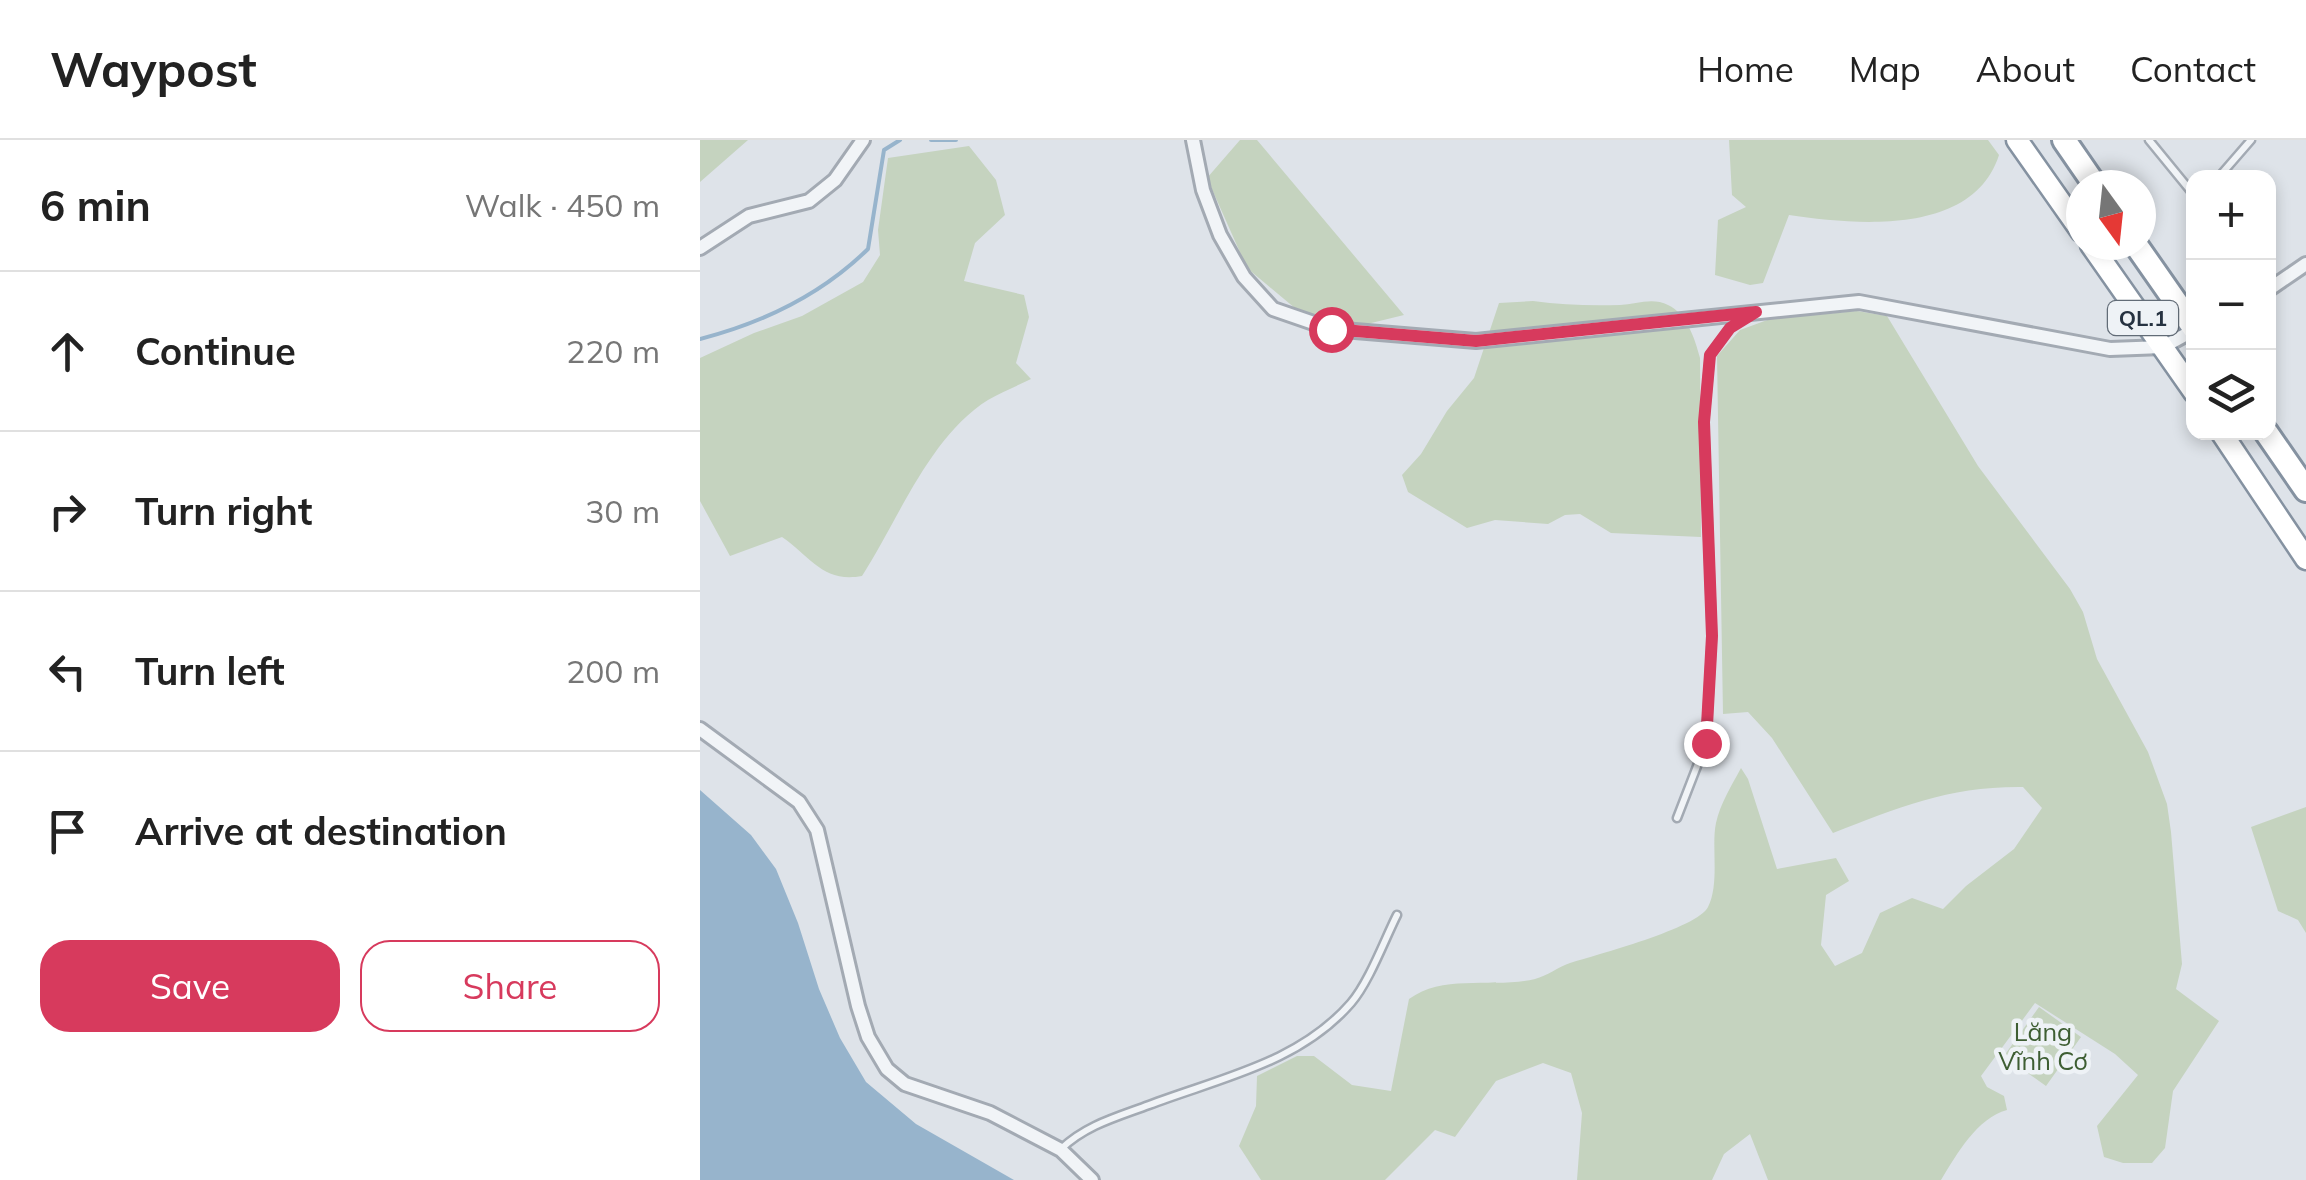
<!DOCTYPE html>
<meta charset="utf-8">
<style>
body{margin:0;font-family:Mulish,sans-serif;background:#f6f6f6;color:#222}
.controls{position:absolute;right:30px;top:30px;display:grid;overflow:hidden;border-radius:20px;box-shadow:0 5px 15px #0003}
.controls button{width:90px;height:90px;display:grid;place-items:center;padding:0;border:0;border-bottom:2px solid #e0e0e0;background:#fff;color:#222;font:50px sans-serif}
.compass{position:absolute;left:1366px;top:30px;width:90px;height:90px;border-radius:50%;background:#fff;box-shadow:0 5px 15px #0003;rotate:165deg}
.stop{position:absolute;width:30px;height:30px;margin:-22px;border:8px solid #d73a5d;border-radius:50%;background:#fff}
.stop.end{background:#d73a5d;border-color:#fff;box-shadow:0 2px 10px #0008}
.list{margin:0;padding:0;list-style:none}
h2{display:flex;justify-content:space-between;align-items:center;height:130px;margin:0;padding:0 40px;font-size:42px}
h2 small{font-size:32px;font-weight:400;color:#767676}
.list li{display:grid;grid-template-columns:65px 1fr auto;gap:30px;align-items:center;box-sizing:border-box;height:160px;padding:0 40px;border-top:2px solid #e0e0e0}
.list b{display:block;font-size:38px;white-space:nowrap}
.list em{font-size:32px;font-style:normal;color:#767676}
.actions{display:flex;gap:20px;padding:30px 40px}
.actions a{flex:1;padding:22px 0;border:2px solid #d73a5d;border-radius:30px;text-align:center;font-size:35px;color:#d73a5d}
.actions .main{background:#d73a5d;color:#fff}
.icon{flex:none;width:55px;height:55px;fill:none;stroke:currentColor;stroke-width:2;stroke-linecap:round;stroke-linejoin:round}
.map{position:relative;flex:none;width:1606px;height:1040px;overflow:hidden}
header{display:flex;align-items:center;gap:60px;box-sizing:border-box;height:140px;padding:0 50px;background:#fff;border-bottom:2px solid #e0e0e0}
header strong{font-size:48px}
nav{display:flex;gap:55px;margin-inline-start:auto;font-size:35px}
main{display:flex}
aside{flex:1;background:#fff}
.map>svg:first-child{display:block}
.green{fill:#c5d3bf}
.water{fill:#97b4cc}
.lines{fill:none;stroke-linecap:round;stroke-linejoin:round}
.stream{stroke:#97b4cc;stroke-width:4}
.service-casing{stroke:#a3aab3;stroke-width:11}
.minor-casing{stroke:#a3aab3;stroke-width:18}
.trunk-casing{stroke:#8592a1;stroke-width:25}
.motorway-casing{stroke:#8592a1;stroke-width:28}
.service{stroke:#f1f4f7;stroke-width:6}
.minor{stroke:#f1f4f7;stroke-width:12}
.trunk{stroke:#fff;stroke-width:20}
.motorway{stroke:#fff;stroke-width:22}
.route{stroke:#d73a5d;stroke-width:12}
.labels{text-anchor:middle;stroke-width:9;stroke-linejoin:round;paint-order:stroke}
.shield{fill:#eef2f6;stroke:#626c77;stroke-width:2.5}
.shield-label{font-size:22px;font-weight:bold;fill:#263241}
.park-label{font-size:25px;fill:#3e5e33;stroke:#eef2f6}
</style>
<header>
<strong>Waypost</strong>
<nav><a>Home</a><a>Map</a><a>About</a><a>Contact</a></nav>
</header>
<main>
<aside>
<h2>6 min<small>Walk · 450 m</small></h2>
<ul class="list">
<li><svg class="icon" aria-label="ahead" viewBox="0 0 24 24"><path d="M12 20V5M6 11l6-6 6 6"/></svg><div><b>Continue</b></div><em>220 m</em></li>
<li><svg class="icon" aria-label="right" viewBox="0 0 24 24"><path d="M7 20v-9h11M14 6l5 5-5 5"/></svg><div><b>Turn right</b></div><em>30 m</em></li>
<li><svg class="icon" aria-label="left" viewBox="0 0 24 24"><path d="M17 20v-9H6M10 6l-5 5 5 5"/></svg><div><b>Turn left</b></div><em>200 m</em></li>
<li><svg class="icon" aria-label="arrive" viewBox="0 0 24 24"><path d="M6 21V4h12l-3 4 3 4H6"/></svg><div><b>Arrive at destination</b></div></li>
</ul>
<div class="actions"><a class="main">Save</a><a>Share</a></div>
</aside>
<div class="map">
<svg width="1606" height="1040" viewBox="0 0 1606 1040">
<rect width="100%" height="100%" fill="#dee3e9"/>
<path class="green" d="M0 0H48L0 42Z
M540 0H557L704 175 663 185 602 174 547 128 507 38Z
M1029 0H1288L1299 15C1273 96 1157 85 1089 75L1063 143 1050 145 1015 135 1018 80 1046 67 1032 55Z
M269 6 296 40 305 75 275 103 264 141 324 155 329 177 316 223 331 239C317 246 302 252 288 260 230 296 198 380 162 436 123 443 111 417 82 397L30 416 0 361V218L54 193 102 176 163 142 180 115 178 90 188 18Z
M833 161C862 165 891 166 920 165 936 164 953 157 968 165 987 174 995 199 1000 218L1001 397 911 393 880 374 865 375 848 384 795 380 767 388 708 352 702 335 721 314 747 271 774 238 799 163Z
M1157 171 1187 176 1278 326 1370 449 1383 472 1397 519 1448 612 1467 664 1471 692 1482 824 1476 849 1519 881 1473 951 1465 1008 1452 1023H1423L1404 1017 1397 986 1438 935 1415 914 1335 863 1281 936 1287 947 1304 956 1307 970C1277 978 1257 1014 1241 1040H1068L1050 994 1024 1014 1012 1040H877L882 973 871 933 843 923 796 941 755 997 735 990 685 1040H561L539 1006 556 966 557 936 597 916H614L652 945 691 951 709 859C745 833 793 849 835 839 847 836 858 827 870 823 896 815 998 788 1008 767 1020 743 1011 706 1016 683 1020 664 1032 645 1041 628L1048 639 1077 729 1136 718 1149 741 1126 755 1121 805 1135 826 1162 813 1180 773 1212 758 1243 769 1266 746 1314 709 1342 668 1323 647C1250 646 1200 667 1133 693L1072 598 1048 572 1023 574 1017 216 1040 190 1070 179Z
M1606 667V793L1598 780 1578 771 1551 687Z
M1339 867 1381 897 1346 946 1304 916Z"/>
<path class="water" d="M0 650 51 695 76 729 98 783 119 849 140 898 166 942 216 984 314 1040H0Z"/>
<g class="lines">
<path class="stream" d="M231 0H256
M0 199C62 183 122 154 168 109L184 10 200 0"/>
<g class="service-casing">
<path id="service" d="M1449 0 1494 55
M1518 38 1551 0
M977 678 1006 603 1012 496 1004 282 1010 215 1030 188 1047 177
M361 1009C386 985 417 977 449 965 520 938 599 923 651 863 669 842 684 801 697 775"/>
</g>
<g class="minor-casing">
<path id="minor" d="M493 0 503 50 520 95 544 137 573 169 631 189 776 201 1159 162 1410 209 1463 207 1494 190
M0 108 49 76 109 61 135 40 163 0
M1568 150 1606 124
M0 589 99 662 117 690 158 866 168 897 187 929 205 944 290 973 361 1010 392 1040"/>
</g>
<g class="trunk-casing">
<path id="trunk" d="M1317 0 1381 91
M1391 105 1494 252
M1521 292 1606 419"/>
</g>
<g class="motorway-casing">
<path id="motorway" d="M1364 0 1395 45
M1436 105 1494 188
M1566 292 1606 350"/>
</g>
<use href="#service" class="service"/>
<use href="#minor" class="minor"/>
<use href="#trunk" class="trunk"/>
<use href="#motorway" class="motorway"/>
</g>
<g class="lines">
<path class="route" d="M631 189 776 201 1056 172 1030 188 1010 215 1004 282 1012 496 1006 603"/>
</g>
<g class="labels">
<rect class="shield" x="1408" y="161" width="70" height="34" rx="8"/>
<g class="shield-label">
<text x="1443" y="186">QL.1</text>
</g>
<g class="park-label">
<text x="1343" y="901">Lăng<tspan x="1343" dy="29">Vĩnh Cơ</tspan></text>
</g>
</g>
</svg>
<div class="controls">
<button>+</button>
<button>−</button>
<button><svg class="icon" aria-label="layers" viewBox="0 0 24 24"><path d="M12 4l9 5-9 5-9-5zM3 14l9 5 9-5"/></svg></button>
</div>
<svg class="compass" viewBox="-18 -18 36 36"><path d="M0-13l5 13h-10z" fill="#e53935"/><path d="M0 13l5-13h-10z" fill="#767676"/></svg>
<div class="stop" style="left:631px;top:189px"></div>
<div class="stop end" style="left:1006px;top:603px"></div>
</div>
</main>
